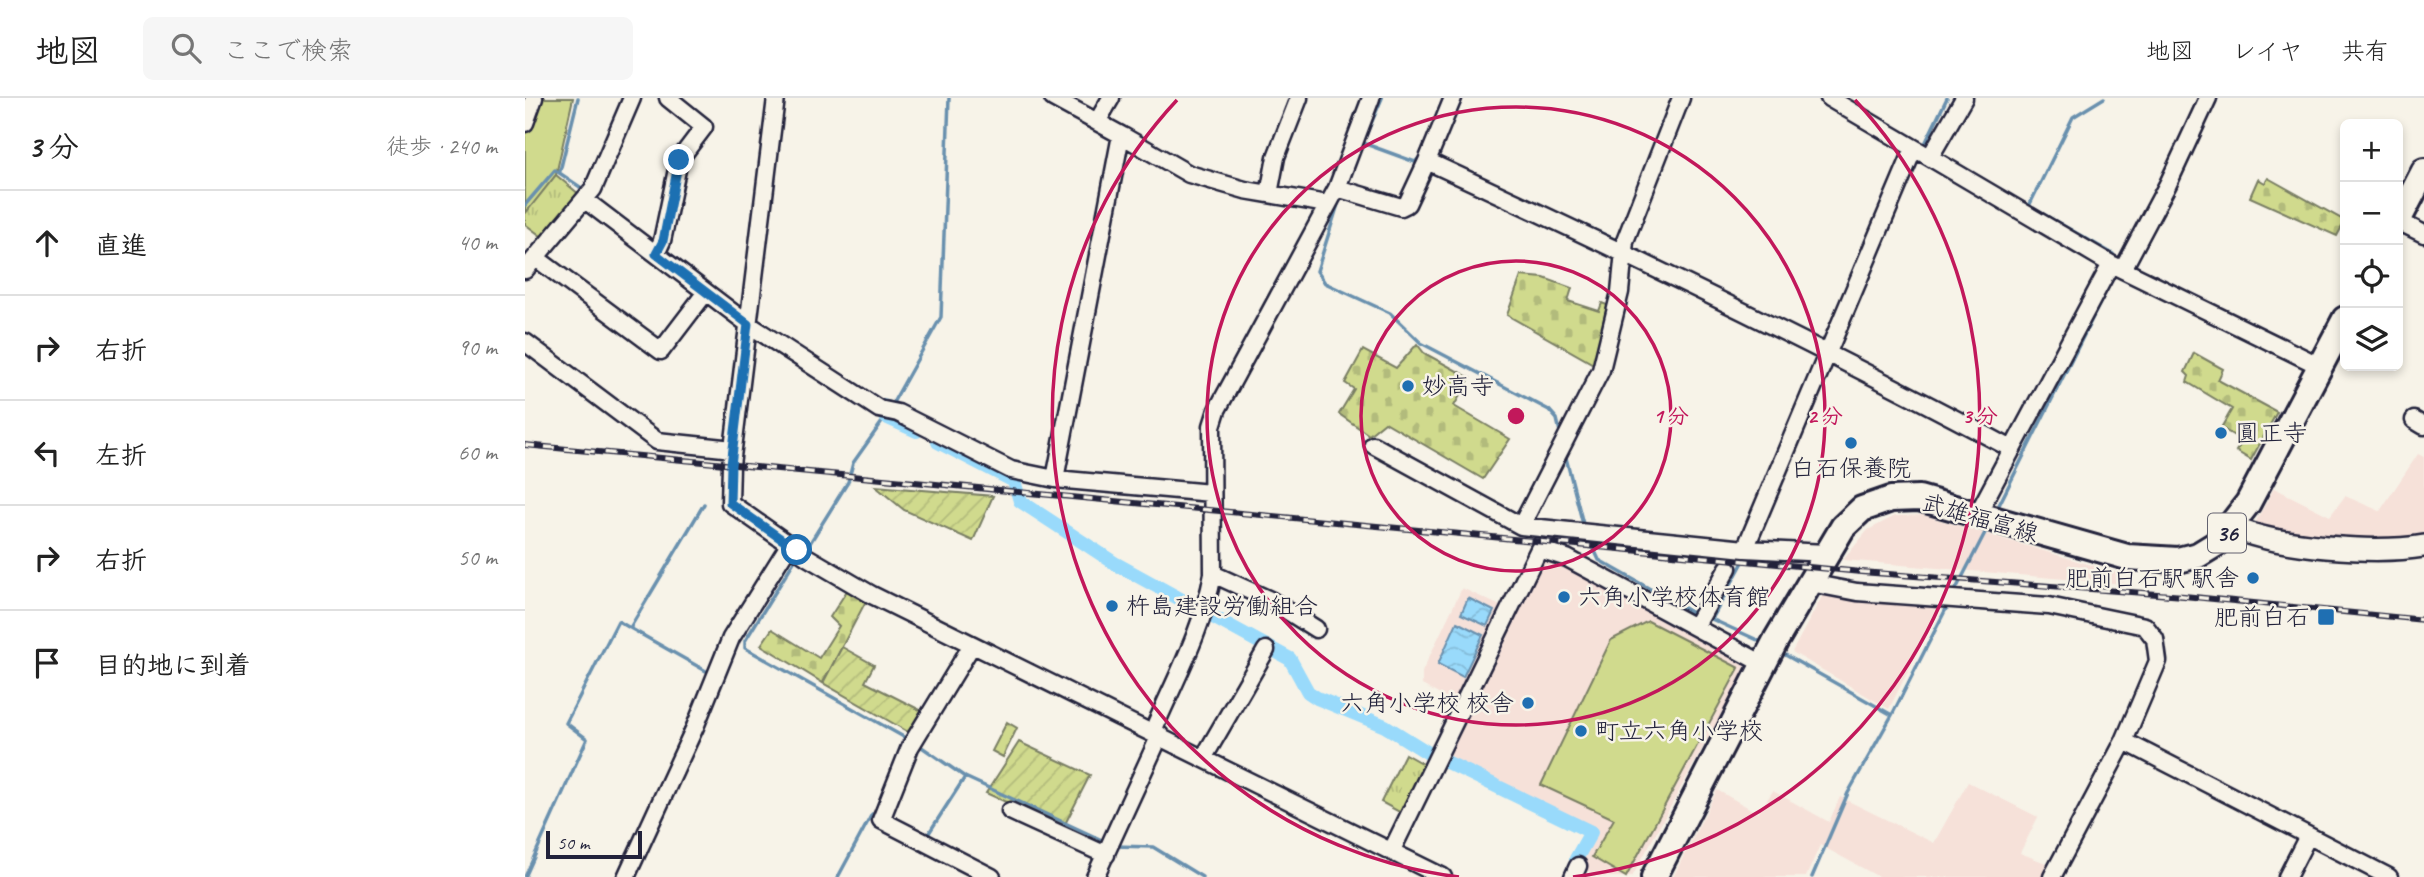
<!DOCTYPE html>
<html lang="ja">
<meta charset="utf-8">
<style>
body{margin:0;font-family:Caveat,"Klee One",sans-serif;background:#f6f6f6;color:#222}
.controls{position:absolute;right:21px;top:21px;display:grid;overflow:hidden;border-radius:10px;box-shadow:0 4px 10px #0003}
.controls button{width:63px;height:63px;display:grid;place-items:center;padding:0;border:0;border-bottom:2px solid #e0e0e0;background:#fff;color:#222;font:35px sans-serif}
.scale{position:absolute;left:21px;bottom:18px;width:96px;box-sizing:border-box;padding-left:7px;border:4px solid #22223b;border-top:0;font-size:19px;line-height:24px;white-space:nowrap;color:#22223b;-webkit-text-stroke:5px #f7f3e8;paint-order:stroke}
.stop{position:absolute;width:21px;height:21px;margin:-16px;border:5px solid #1f6fb2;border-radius:50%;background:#fff}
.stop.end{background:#1f6fb2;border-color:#fff;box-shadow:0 2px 7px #0008}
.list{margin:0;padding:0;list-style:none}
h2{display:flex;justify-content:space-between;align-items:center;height:91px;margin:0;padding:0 28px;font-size:30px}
h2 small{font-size:23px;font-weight:400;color:#767676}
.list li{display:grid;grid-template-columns:46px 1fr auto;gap:21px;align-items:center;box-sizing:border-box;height:105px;padding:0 28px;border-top:2px solid #e0e0e0}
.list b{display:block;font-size:26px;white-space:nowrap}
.list em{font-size:23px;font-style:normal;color:#767676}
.icon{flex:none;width:38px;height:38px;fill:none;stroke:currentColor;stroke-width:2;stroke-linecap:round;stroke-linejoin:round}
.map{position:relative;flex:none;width:1899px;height:779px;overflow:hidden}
header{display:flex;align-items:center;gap:42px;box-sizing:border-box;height:98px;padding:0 35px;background:#fff;border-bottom:2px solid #e0e0e0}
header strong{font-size:33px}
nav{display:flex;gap:38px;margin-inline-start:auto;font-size:24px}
.search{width:490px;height:63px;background:#f6f6f6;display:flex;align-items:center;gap:18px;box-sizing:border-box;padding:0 24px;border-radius:10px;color:#767676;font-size:26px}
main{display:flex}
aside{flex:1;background:#fff}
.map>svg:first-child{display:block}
.built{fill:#f6e1d9}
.grass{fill:#d0da8d;stroke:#797e64;stroke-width:2}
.cemetery{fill:url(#cemetery-stones);stroke:#797e64;stroke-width:2}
.park{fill:url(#park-tufts);stroke:#797e64;stroke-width:2}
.garden{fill:url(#garden-furrows);stroke:#797e64;stroke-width:2}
.water{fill:url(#water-waves);stroke:#6990ae;stroke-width:2}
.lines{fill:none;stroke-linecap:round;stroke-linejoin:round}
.stream{stroke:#6990ae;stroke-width:3.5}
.canal{stroke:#99dafb;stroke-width:14}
.street-casing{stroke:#22223b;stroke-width:21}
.secondary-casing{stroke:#22223b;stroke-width:26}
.primary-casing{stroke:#22223b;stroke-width:30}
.street{stroke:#f7f3e8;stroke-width:16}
.secondary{stroke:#f7f3e8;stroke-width:21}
.primary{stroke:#f7f3e8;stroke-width:24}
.rail-casing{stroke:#22223b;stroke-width:6}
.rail{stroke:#f7f3e8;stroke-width:3.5;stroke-dasharray:10;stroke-linecap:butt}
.route{stroke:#1f6fb2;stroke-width:9}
.ring{fill:none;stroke:#c2185b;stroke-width:3.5}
.poi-dot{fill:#1f6fb2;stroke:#f7f3e8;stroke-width:2.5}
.labels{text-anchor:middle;stroke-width:5;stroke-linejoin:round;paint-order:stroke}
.shield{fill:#f7f3e8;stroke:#62616f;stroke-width:2}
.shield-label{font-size:23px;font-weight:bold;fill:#22223b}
.poi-label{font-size:24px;fill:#22223b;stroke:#f7f3e8;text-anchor:start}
.street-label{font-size:24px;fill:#22223b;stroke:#f7f3e8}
.centre{fill:#c2185b;stroke:#f7f3e8;stroke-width:3.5}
.ring-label{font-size:21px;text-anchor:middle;font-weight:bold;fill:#c2185b;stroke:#f7f3e8;stroke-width:5;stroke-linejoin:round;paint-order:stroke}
</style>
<header>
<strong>地図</strong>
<div class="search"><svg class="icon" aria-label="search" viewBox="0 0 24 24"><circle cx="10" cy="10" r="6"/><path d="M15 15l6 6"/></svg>ここで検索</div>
<nav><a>地図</a><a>レイヤ</a><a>共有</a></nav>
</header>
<main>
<aside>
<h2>3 分<small>徒歩 · 240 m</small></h2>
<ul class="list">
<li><svg class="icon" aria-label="ahead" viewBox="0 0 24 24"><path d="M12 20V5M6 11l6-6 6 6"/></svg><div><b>直進</b></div><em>40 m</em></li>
<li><svg class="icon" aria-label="right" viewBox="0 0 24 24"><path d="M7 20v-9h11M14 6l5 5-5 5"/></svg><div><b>右折</b></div><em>90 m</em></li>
<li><svg class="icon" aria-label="left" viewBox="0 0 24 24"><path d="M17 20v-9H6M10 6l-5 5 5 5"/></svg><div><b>左折</b></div><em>60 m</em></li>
<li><svg class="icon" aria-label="right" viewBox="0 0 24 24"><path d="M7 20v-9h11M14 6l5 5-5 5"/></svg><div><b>右折</b></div><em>50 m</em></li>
<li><svg class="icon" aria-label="arrive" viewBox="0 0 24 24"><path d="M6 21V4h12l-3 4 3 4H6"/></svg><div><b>目的地に到着</b></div></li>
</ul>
</aside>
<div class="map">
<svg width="1899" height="779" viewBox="0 0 1899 779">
<defs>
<pattern id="cemetery-stones" width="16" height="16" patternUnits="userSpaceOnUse" patternTransform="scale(1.75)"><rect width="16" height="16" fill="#d0da8d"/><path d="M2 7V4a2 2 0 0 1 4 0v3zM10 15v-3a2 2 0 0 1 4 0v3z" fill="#b2bb7b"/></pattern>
<pattern id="park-tufts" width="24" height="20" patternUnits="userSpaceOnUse" patternTransform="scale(1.75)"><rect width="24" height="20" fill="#d0da8d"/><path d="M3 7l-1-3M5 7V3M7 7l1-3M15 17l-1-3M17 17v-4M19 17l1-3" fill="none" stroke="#b2bb7b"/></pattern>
<pattern id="garden-furrows" width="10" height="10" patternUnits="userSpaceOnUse" patternTransform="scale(1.75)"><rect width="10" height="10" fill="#d0da8d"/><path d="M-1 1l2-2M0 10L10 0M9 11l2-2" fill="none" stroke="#b2bb7b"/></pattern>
<pattern id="water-waves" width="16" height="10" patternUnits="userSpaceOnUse" patternTransform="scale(1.75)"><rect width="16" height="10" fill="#99dafb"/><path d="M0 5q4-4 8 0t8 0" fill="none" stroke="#84bbd8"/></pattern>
</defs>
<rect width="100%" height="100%" fill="#f7f3e8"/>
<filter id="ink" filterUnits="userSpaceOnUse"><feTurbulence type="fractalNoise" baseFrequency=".0143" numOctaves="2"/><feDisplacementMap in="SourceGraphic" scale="14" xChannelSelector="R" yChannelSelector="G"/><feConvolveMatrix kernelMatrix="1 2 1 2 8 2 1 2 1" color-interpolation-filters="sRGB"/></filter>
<g filter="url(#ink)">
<path class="built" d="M1893 356 1899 359V442L1892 446 1742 434 1728 429 1749 390 1805 418 1820 398 1855 413Z
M1398 417 1603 478 1598 486 1318 462 1343 432 1370 418Z
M1015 457 1039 465 1218 562 1221 571 1107 779H1076L1053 768 1068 733 914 657 937 609 897 587V574L937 490 986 513Z
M1301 491 1417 505 1364 611 1267 554Z
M1443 684 1513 719 1495 755 1536 771 1532 779H1354L1295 747 1281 779H1148L1192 692 1233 715 1248 693 1304 724 1315 699 1409 745Z"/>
<path class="grass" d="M0 0H48L31 77 0 116Z
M1123 523 1214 570 1101 779 1067 759 1089 721 1016 687 1086 542Z"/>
<path class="cemetery" d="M1743 80 1820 123 1812 138 1725 99 1733 81 1740 85Z
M996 178 1019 180 1047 190 1043 203 1074 213 1077 205 1087 209 1072 268 982 217Z
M892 246 899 255 945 280 929 308 985 341 958 381 860 324 844 337 814 316 829 291 820 285 838 252 871 270Z
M1669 255 1698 271 1693 282 1752 314 1726 362 1711 353 1718 343 1696 330 1707 311 1662 284 1664 278 1660 274Z
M323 491 342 501 298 585 236 547 247 531 294 560 314 528 305 519Z
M482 624 492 630 478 659 467 653Z"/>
<path class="park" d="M31 77 55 97 20 141 0 126V116Z
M880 656 903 669 878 716 856 704Z"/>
<path class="garden" d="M350 388 468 398 448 443 379 412Z
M317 549 349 567 340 584 399 614 385 635 298 585Z
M494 644 565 677 538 730 461 695Z"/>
<path class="water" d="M943 500 969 513 962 528 936 516Z
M932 524 958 537 938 579 913 566Z"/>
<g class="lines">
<path class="stream" d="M1579 0 1548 19 1504 108 1588 156 1589 162
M838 45 890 64 898 56
M1398 50 1422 0
M835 51 857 0
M35 73 53 0
M815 100 792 173 800 185 865 215 896 245 1024 312 1032 321 1036 338
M0 107 30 72 61 93
M1014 107 1096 144
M1311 256 1327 218
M352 301 367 305
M365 310 416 219 424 0
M1040 356 1059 430
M1471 413 1591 173
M1234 436 1308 263
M1064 440 1074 462 1171 517
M280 453 323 384 328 365 362 317
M273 457 220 543V550L384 642
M1428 497 1463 429
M1182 519 1239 545
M1187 521 1223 455
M105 530 181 573
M1255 554 1367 617 1323 695 1287 779
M1367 617 1423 507
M391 645 440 679 579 743
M402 738 440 679
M589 748 628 749 677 779
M0 779 62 641 41 625 93 523 105 530 179 406
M313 779 347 716H354"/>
<path class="canal" d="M361 319 392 333
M413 344 489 383 495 403 591 466 765 561 783 594 792 600 860 628 905 656 1066 734 1051 761"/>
<g class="street-casing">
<path id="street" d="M143 0 179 29 154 62 137 143 131 156 223 226 354 311 373 315 486 372 530 381 686 395
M251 0 206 367 205 405 282 459 347 497 918 779
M528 0 596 37 530 381
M928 0 902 63C1099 154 1294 248 1485 350
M1304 0 1586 166 1795 268
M572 24 586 0
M0 25 9 0
M598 38 664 76 720 92 802 106
M1405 59 1439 0
M812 90 876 109 882 106 902 63
M744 96 751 59 774 0
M60 102 131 156
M1873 123 1899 136
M11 160 136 253 181 194
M1598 171 1643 86 1683 0
M0 172 68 91 107 0
M0 244 132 343 208 351
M1889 322 1899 328
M848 347 996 428 1220 451 1301 455
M1452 417 1586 166
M996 428 1076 272 1095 194 1100 143 1156 0
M1220 451 1389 50
M688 476 745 502 791 531
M1285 485 1332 494 1524 508 1620 528 1630 541 1633 563 1599 643 1527 779
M1170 529 1203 470
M447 547 385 649 356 722 467 779
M628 633C650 582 678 531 688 476L687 328 692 312 812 90 846 0
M1599 643 1864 779
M679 659 741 552
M485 713 581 757
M867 752 1014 451 1042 460 1240 567
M101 779 170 629 206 540 264 447
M570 779 635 637
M1048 779 1053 768
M1762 779 1783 738"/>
</g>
<g class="secondary-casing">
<path id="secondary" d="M1707 429C1751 449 1851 456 1899 448"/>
</g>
<g class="primary-casing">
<path id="primary" d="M1873 123 1899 73
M1129 779 1251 542 1318 429 1337 411 1366 401 1394 400 1602 459 1653 462 1673 457 1691 446 1723 405 1820 221"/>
</g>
<use href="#street" class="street"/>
<use href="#secondary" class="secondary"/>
<use href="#primary" class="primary"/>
<g class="rail-casing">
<path id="rail" d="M0 347 1336 474 1659 498 1899 522"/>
</g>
<use href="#rail" class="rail"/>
</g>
</g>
<g class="lines" filter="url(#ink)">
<path class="route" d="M154 62 138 143 131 156 223 226 206 367 205 405 272 452"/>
</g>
<g class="ring">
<circle cx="991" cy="318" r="155"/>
<circle cx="991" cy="318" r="309"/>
<path d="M934 779A464 464 0 0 1 652 2M1330 2A464 464 0 0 1 1048 779"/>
</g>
<g class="poi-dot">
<circle cx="883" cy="288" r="7"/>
<circle cx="1696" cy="335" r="7"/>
<circle cx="1326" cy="345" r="7"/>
<circle cx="1728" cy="480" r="7"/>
<circle cx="1039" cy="499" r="7"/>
<circle cx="587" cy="508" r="7"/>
<rect x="1792" y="510" width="18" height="18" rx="3.5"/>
<circle cx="1003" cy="605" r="7"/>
<circle cx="1056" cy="633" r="7"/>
</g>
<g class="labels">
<rect class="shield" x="1683" y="415.5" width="38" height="39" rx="5"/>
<g class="shield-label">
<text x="1702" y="443">36</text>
</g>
<g class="poi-label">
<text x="897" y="296">妙高寺</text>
<text x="1710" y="343">圓正寺</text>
<text x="1326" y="378" text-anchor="middle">白石保養院</text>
<text x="1714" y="488" text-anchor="end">肥前白石駅 駅舎</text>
<text x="1053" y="507">六角小学校体育館</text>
<text x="601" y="516">杵島建設労働組合</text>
<text x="1785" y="527" text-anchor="end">肥前白石</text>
<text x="989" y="613" text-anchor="end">六角小学校 校舎</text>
<text x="1070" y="641">町立六角小学校</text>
</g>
<g class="street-label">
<text transform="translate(1455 420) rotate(16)" y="8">武雄福富線</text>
</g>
</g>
<circle cx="991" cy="318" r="10" class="centre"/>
<g class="ring-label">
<text x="1146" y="325">1 分</text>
<text x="1300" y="325">2 分</text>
<text x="1455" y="325">3 分</text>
</g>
</svg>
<div class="controls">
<button>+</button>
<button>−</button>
<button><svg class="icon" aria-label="locate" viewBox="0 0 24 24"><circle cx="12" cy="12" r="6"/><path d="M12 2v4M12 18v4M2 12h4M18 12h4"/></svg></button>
<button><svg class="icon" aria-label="layers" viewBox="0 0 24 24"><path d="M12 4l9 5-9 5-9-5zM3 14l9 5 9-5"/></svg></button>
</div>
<div class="scale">50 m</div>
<div class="stop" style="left:272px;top:452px"></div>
<div class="stop end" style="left:154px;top:62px"></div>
</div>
</main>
